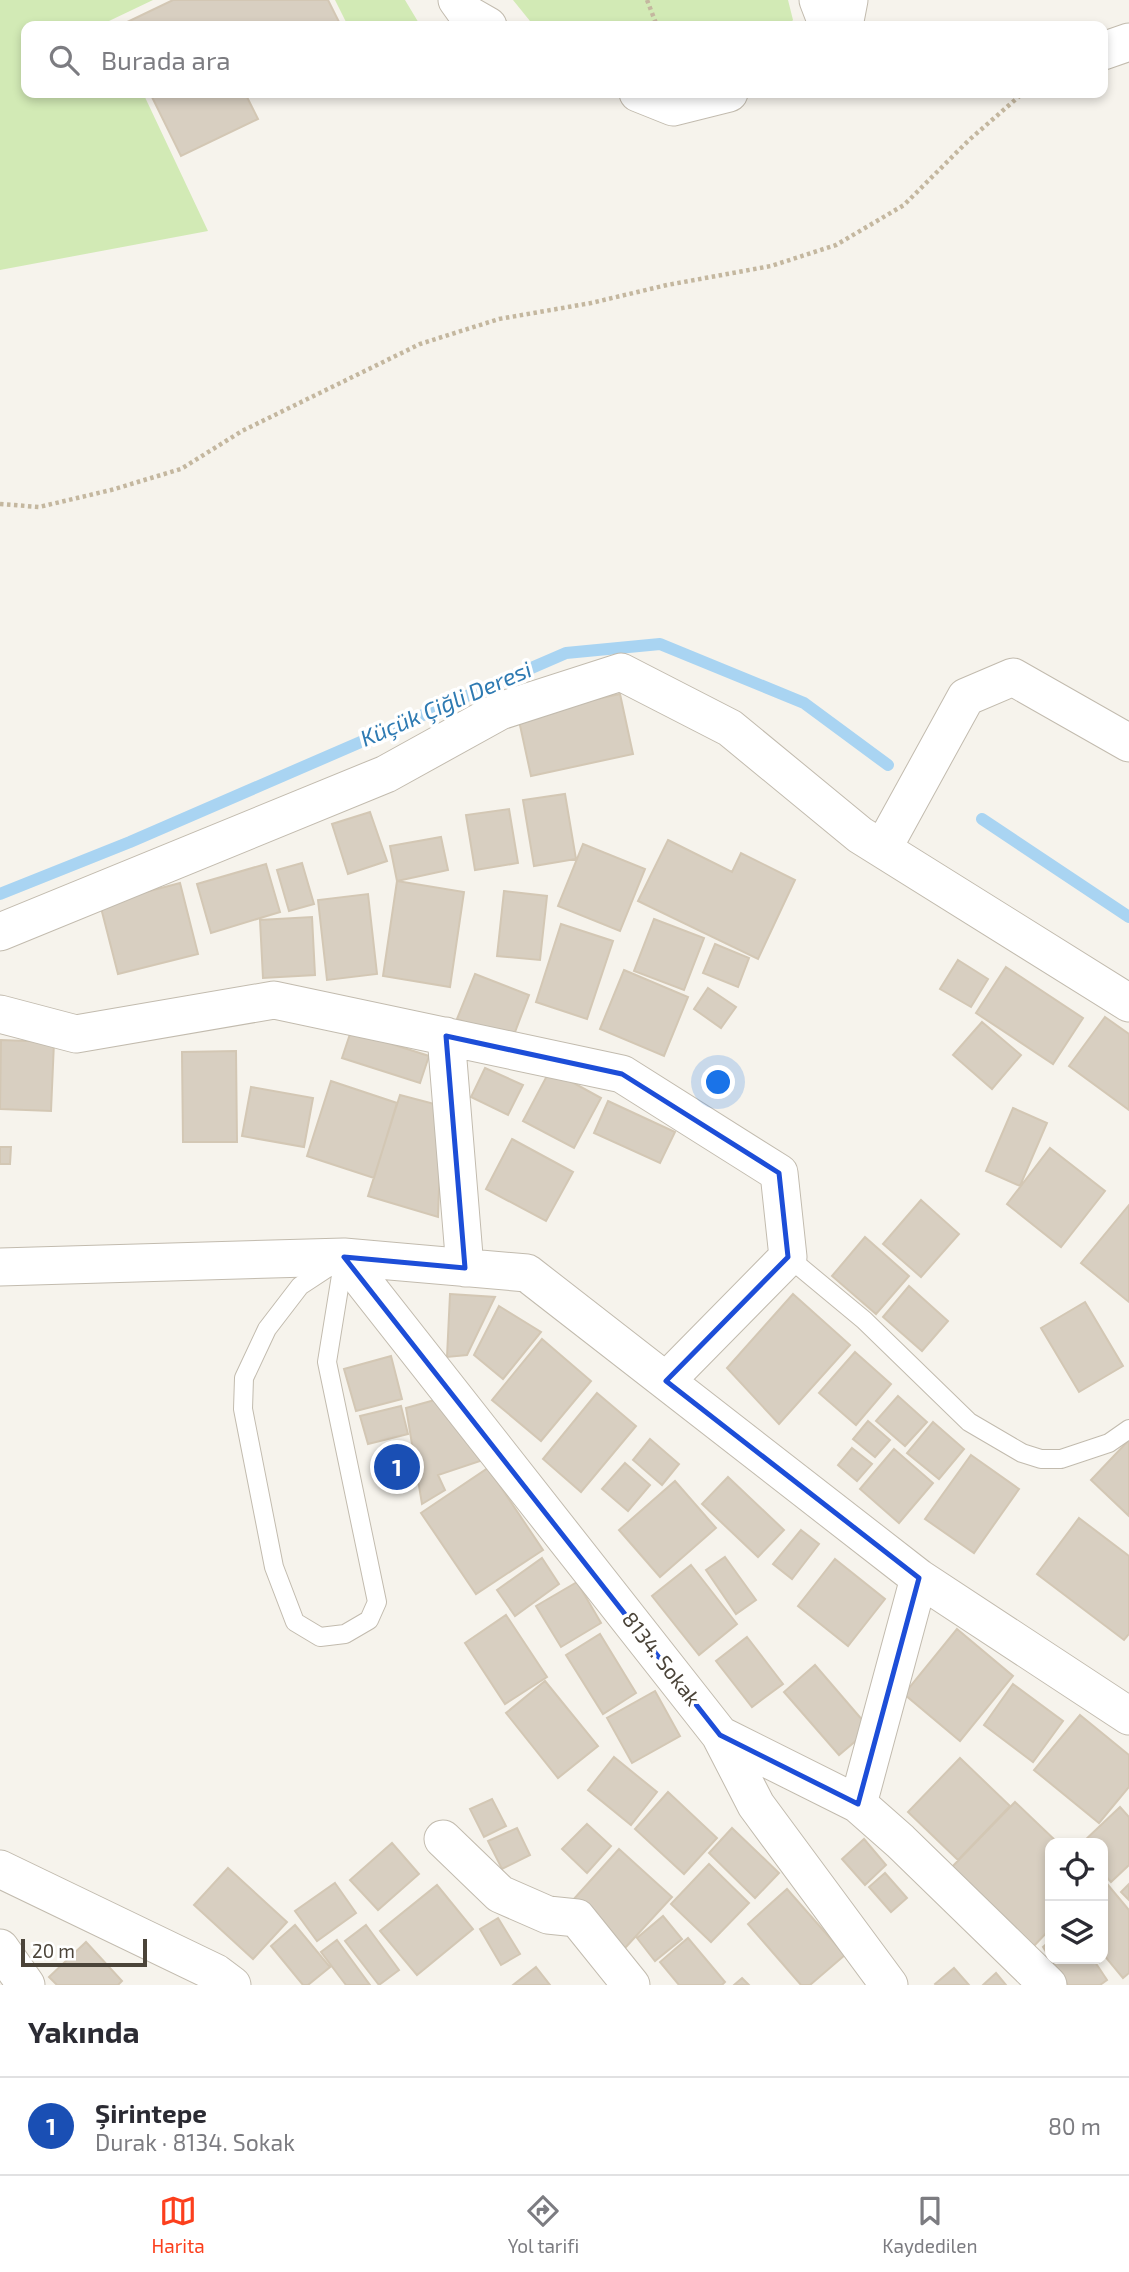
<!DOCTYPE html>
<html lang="tr">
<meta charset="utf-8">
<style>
body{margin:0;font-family:"Exo 2",sans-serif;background:#f7f7f7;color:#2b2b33}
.controls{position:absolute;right:21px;bottom:21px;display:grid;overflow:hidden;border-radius:14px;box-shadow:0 4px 10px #0003}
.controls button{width:63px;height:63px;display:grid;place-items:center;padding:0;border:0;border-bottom:2px solid #e1e1e2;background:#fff;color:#2b2b33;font:35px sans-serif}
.scale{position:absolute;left:21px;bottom:18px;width:126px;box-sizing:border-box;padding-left:7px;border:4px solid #4b4439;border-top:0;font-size:19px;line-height:24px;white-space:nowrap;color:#4b4439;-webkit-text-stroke:5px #fff;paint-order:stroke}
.you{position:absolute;left:719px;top:1083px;width:24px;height:24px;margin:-18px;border:5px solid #fff;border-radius:50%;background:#1a73e8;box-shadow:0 0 0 10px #1a73e833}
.badge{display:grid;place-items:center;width:46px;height:46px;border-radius:50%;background:#fc3f1d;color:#fff;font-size:23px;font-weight:700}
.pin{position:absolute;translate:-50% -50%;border:4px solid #fff;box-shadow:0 2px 7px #0006}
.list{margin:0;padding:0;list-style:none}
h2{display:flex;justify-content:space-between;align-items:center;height:91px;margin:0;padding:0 28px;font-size:30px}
h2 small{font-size:23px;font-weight:400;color:#7c7c81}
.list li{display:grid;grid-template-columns:46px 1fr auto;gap:21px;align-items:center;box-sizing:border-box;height:98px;padding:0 28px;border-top:2px solid #e1e1e2}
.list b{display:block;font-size:26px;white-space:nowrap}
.list p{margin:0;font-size:23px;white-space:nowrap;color:#7c7c81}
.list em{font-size:23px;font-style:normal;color:#7c7c81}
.icon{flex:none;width:38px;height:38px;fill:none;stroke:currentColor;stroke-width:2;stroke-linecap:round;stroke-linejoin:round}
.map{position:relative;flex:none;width:1129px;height:1985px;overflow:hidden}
.search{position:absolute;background:#fff;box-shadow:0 4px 10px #0003;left:21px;right:21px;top:21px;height:77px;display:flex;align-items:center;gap:18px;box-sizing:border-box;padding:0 24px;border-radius:14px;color:#7c7c81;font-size:26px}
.sheet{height:189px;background:#fff}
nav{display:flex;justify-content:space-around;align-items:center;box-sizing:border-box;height:98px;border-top:2px solid #e1e1e2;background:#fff;font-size:19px;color:#7c7c81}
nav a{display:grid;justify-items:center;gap:4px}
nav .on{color:#fc3f1d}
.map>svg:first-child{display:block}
.green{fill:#d2eab5}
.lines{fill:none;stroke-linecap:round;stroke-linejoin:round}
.stream{stroke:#a9d4f2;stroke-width:12}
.building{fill:#d8cfc1;stroke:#d3c7b4;stroke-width:2}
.service-casing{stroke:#c2bbae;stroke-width:20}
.minor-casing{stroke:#c2bbae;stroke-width:39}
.path{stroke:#c4b79f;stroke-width:4.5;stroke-dasharray:3.5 3.5;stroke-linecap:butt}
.service{stroke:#fff;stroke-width:18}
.minor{stroke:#fff;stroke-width:37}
.marked{fill:none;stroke:#1d4ed8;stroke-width:5;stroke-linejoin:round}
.labels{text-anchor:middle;stroke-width:7;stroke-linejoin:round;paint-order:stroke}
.street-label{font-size:21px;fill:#4b4439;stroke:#fff}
.water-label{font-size:23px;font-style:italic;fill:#2e7ab2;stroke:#fff}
</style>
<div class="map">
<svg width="1129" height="1985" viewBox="0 0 1129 1985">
<rect width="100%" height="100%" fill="#f6f3ec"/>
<path class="green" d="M0 0H153L109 21 111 26H26V93H143L208 231 0 270Z
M335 0H405L420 25 348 26Z
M513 0H788L793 20 788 26H534Z"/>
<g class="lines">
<path class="stream" d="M982 819 1129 917
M0 894 130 842 566 653 660 644 804 703 888 765"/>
</g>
<path class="building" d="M173 0H328L341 26H119Z
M150 93H245L258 119 181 156Z
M620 694 633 754 531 776 518 716Z
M565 794 576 859 534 866 523 800Z
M509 809 518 863 475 870 466 815Z
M370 812 387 861 348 874 332 824Z
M441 837 448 870 397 881 390 846Z
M668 840 732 872 741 853 795 880 758 959 638 901Z
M583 844 645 869 620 931 558 906Z
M302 863 314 904 289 911 277 870Z
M266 864 280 912 211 933 197 884Z
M397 881 464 892 450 987 383 976Z
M180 883 198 954 118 974 100 904Z
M504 891 547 896 540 960 497 956Z
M368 894 377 974 327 980 318 900Z
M312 917 315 975 263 978 260 920Z
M654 919 704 938 684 990 634 971Z
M561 924 613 941 587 1019 536 1002Z
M715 944 749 958 738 987 703 973Z
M958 960 988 979 971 1007 940 989Z
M1006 967 1083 1018 1053 1064 976 1013Z
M624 970 688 997 664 1056 600 1029Z
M475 974 529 995 512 1040 457 1019Z
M708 988 736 1007 721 1028 694 1009Z
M1105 1017 1129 1034V1110L1069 1066Z
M982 1022 1021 1055 992 1089 953 1055Z
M351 1031 429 1056 420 1083 342 1058Z
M1 1040 54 1042 51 1111 0 1109Z
M236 1051 237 1142H183L182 1052Z
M485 1068 523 1085 508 1115 471 1097Z
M550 1070 601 1098 574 1148 523 1121Z
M331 1081 397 1103 374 1178 307 1156Z
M251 1087 313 1098 304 1147 242 1136Z
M400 1095 442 1106 438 1217 368 1196Z
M608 1101 675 1132 660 1163 594 1133Z
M1013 1108 1047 1123 1020 1186 986 1171Z
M512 1139 573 1172 546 1221 486 1189Z
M0 1147H11L10 1164H0Z
M1050 1148 1105 1191 1061 1247 1007 1204Z
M921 1200 959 1234 921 1277 883 1244Z
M1129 1205V1302L1081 1263Z
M865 1237 909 1276 876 1314 832 1276Z
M909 1286 948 1321 922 1351 883 1317Z
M450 1294 495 1297 467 1355 447 1357Z
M793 1294 850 1345 779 1424 727 1368Z
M1085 1302 1123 1366 1079 1392 1041 1328Z
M499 1306 541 1332 503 1379 474 1355Z
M542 1339 591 1381 541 1441 492 1400Z
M855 1352 891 1384 856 1425 819 1393Z
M391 1356 402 1399 356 1411 344 1369Z
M597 1393 636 1426 581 1492 543 1459Z
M898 1396 927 1422 905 1446 876 1421Z
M442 1398 486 1459 438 1475 445 1490 422 1504 406 1408Z
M401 1406 408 1434 368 1444 360 1416Z
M868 1421 890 1440 875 1457 853 1439Z
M933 1422 964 1449 939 1479 907 1453Z
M650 1439 679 1464 662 1485 633 1460Z
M1129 1440V1516L1091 1480Z
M852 1448 872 1464 857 1481 838 1465Z
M894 1449 933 1483 899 1523 860 1489Z
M971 1455 1019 1489 974 1553 925 1519Z
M625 1463 650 1485 628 1511 602 1489Z
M488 1468 543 1550 476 1594 421 1513Z
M728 1477 784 1530 758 1557 702 1504Z
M675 1481 716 1528 660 1577 619 1530Z
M1079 1518 1129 1556V1634L1124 1640 1037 1574Z
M801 1530 819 1544 792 1579 773 1564Z
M725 1557 756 1600 736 1614 706 1570Z
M542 1558 559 1584 515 1616 497 1590Z
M835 1559 885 1599 848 1646 798 1606Z
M691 1565 737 1624 699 1655 652 1596Z
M577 1582 601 1623 561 1647 536 1606Z
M506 1615 547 1677 505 1704 465 1643Z
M957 1629 1013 1676 960 1741 904 1694Z
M600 1634 636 1693 603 1714 566 1655Z
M747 1637 783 1684 752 1707 716 1661Z
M815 1665 870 1729 839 1755 784 1692Z
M545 1681 598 1746 558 1778 506 1713Z
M1013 1684 1063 1721 1033 1762 984 1725Z
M655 1691 680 1736 632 1763 607 1718Z
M1080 1715 1129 1755V1787L1099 1823 1034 1770Z
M614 1757 657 1792 631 1825 588 1790Z
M960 1758 1010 1806 958 1860 908 1812Z
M668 1792 717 1838 684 1874 635 1829Z
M492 1799 506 1826 484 1837 470 1809Z
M1015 1802 1058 1843H1050V1929L1031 1949 949 1870Z
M1120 1807 1129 1817V1865L1111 1882 1103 1873V1843H1082Z
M587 1824 611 1846 587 1873 562 1849Z
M517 1828 530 1855 502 1869 488 1841Z
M732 1828 779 1873 755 1898 709 1853Z
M864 1839 886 1865 865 1885 842 1859Z
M392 1843 419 1874 378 1910 350 1880Z
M619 1849 672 1897 625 1948 573 1900Z
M709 1864 749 1903 711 1942 671 1904Z
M228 1868 287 1922 253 1959 194 1905Z
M885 1873 907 1898 891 1912 869 1887Z
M335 1883 356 1913 317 1941 295 1911Z
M1129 1884V1900L1121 1892Z
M437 1885 473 1929 417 1975 380 1931Z
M1108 1885 1129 1910V1973L1123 1978 1103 1954V1889Z
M787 1889 845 1955 810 1985H801L748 1924Z
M663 1916 682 1939 655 1961 637 1938Z
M498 1918 520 1954 501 1965 480 1929Z
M295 1925 330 1967 308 1985H303L271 1946Z
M366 1925 399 1970 379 1985 345 1941Z
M688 1938 725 1982 722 1985H679L660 1962Z
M337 1940 370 1985H346L321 1952Z
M1050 1941V1958L1043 1947Z
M86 1942 122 1981 118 1985H57L49 1977Z
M1051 1959H1093L1107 1980 1100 1985H1068Z
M536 1967 550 1985H513Z
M954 1968 969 1985H936L935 1984Z
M996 1973 1006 1985H983Z
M742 1978 749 1985H734Z"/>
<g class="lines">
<g class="service-casing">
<path id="service" d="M344 1257 327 1362 377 1602 369 1620 345 1634 320 1637 295 1622 274 1567 243 1409 244 1378 267 1329 300 1286Z
M788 1257 864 1320 969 1422 1022 1453 1041 1459H1061L1109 1443 1129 1429"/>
</g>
<g class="minor-casing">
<path id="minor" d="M457 0 467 14 488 26
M818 0 828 26
M844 26 849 0
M1103 51 1129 42
M638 93 673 107 729 93
M883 848 966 697 1013 677 1129 743
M0 932 386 774 500 711 621 672 730 728 860 835 1129 1003
M0 1014 76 1034 274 1000 622 1074 779 1173 788 1257 666 1381
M446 1036 465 1268
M344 1257 720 1735 858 1804 900 1841 1048 1985
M0 1267 344 1257 527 1273 919 1578 1129 1716
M720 1735 756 1805 889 1985
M858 1804 919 1578
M443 1839 500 1894 548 1915 577 1918 631 1985
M0 1869 216 1973 232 1985
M0 1948 26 1985"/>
</g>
<path class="path" d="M647 0 657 26
M0 504 39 507 111 490 181 469 242 431 420 344 499 319 591 303 667 285 771 266 836 245 904 205 969 140 1023 93"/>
<use href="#service" class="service"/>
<use href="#minor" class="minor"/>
</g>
<path class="marked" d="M446 1036 622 1074 779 1173 788 1257 666 1381 919 1578 858 1804 720 1735 344 1257 465 1268Z"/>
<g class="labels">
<g class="street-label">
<text transform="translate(661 1659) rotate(52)" y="7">8134. Sokak</text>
</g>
<g class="water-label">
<text transform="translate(446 704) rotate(-23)" y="8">Küçük Çiğli Deresi</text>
</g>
</g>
</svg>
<div class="controls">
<button><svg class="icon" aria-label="locate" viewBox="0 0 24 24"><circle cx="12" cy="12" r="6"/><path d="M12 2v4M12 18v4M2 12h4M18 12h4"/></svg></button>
<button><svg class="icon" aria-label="layers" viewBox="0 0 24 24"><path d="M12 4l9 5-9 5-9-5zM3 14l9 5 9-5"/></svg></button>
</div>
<div class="scale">20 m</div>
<div class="you"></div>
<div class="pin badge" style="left:397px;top:1467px;background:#1a4fb4">1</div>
<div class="search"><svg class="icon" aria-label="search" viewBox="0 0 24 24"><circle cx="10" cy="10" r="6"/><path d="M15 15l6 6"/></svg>Burada ara</div>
</div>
<section class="sheet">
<h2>Yakında<small></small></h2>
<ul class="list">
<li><span class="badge" style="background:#1a4fb4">1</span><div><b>Şirintepe</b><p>Durak · 8134. Sokak</p></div><em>80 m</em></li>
</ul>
</section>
<nav>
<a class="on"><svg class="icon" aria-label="map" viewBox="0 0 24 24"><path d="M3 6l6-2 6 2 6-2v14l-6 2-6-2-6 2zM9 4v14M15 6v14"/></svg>Harita</a>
<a><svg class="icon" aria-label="directions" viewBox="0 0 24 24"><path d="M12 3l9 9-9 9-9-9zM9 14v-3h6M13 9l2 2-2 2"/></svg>Yol tarifi</a>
<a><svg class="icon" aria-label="saved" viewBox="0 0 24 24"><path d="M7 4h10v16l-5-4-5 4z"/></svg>Kaydedilen</a>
</nav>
